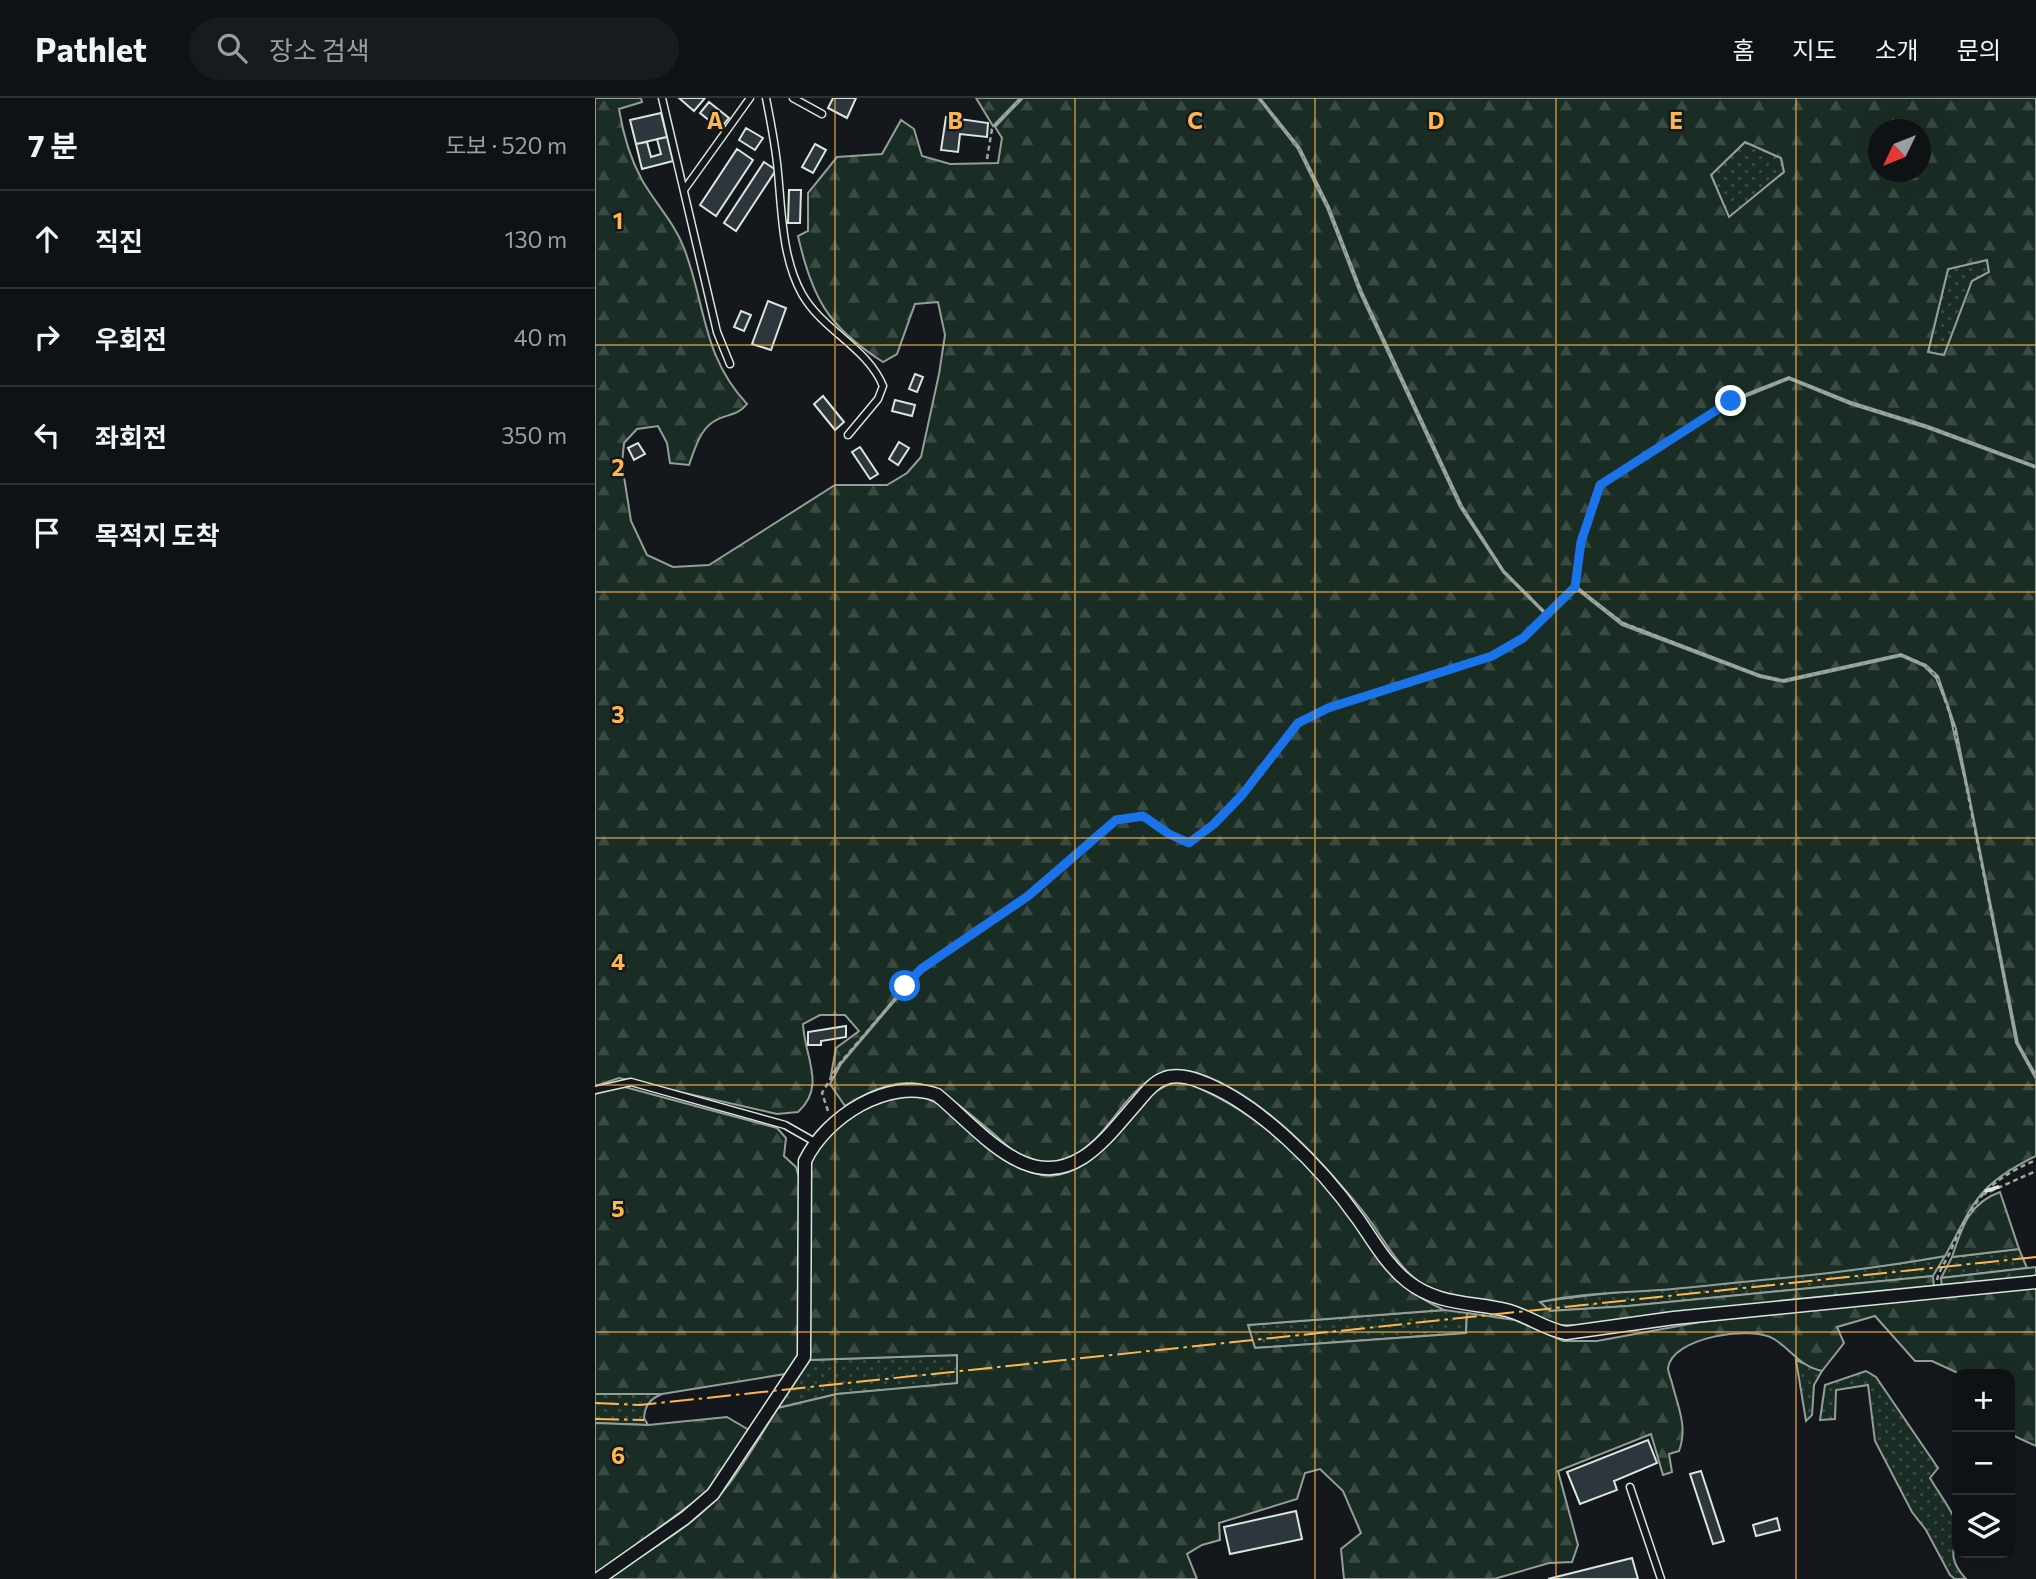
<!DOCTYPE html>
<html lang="ko">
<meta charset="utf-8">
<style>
body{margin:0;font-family:Commissioner,"Noto Sans KR",sans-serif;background:#181b1e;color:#f1f3f6}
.controls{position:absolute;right:21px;bottom:21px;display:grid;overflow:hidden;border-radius:14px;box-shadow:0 7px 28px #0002}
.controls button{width:63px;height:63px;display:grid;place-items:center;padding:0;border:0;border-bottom:2px solid #2f3234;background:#0f1215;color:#f1f3f6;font:35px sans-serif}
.compass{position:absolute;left:1273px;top:21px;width:63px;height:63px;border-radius:50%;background:#0f1215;box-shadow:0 7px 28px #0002;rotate:227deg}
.stop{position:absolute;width:21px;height:21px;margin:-16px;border:5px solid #1a73e8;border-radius:50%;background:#fff}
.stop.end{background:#1a73e8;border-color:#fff;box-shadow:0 2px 7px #0008}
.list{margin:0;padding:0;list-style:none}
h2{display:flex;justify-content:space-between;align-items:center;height:91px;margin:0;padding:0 28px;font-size:30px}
h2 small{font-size:23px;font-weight:400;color:#9b9ea0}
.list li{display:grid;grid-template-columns:46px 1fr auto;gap:21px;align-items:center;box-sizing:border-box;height:98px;padding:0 28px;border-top:2px solid #2f3234}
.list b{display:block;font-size:26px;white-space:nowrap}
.list em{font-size:23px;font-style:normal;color:#9b9ea0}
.icon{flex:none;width:38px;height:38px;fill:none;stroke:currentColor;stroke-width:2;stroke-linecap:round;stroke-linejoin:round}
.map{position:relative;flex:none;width:1441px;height:1481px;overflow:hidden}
header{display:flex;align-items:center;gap:42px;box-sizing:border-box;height:98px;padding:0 35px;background:#0f1215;border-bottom:2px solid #2f3234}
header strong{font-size:33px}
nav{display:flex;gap:38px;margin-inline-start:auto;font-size:24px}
.search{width:490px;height:63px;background:#181b1e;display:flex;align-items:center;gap:18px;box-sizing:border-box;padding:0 24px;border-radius:38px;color:#9b9ea0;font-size:26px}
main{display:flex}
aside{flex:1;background:#0f1215}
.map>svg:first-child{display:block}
.grass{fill:url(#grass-dots);stroke:#939e99;stroke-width:2}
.forest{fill:url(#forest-firs);stroke:#939e99;stroke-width:2;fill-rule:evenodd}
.building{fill:#2c363c;stroke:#d8e6dc;stroke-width:2}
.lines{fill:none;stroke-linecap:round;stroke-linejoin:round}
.lane-casing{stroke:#d8e6dc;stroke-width:9}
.street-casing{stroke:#d8e6dc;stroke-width:15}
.path{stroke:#9da8a2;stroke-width:2.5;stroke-dasharray:5 3.5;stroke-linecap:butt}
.lane{stroke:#14181c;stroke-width:6}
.street{stroke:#14181c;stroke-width:12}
.wall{stroke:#d8e6dc;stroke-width:3.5}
.power{stroke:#ffb74d;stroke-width:2;stroke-dasharray:24 5 3.5 5;stroke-linecap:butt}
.route{stroke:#1a73e8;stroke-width:9}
.grid{fill:none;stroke:#ffb74d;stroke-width:2;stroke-opacity:0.55}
.grid-label{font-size:23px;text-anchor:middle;font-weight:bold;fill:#ffb74d;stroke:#14181c;stroke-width:5;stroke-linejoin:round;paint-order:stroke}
</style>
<header>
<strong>Pathlet</strong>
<div class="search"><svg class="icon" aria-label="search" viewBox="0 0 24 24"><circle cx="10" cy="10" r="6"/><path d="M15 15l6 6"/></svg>장소 검색</div>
<nav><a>홈</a><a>지도</a><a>소개</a><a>문의</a></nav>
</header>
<main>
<aside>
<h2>7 분<small>도보 · 520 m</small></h2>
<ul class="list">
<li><svg class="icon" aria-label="ahead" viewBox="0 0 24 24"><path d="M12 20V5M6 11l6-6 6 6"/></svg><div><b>직진</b></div><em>130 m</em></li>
<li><svg class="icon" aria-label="right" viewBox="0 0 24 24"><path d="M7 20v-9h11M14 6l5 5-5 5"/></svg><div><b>우회전</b></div><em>40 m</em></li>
<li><svg class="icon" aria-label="left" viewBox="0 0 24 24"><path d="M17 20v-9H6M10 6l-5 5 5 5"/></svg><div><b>좌회전</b></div><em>350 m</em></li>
<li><svg class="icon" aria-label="arrive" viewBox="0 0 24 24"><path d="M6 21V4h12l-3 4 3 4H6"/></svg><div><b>목적지 도착</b></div></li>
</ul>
</aside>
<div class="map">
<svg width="1441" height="1481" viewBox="0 0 1441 1481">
<defs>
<pattern id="grass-dots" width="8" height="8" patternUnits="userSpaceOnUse" patternTransform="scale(1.75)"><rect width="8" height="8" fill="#1a2d24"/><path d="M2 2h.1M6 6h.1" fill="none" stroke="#3b4b43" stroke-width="1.8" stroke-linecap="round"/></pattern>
<pattern id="forest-firs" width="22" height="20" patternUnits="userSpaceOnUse" patternTransform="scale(1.75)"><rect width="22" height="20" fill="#1a2d24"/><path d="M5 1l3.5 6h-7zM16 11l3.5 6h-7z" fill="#3b4b43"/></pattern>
</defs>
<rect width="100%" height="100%" fill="#14181c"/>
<path class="grass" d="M1150 44 1186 60 1189 74 1134 120 1116 77Z
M1392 162 1394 174 1377 184 1349 258 1333 254 1353 171Z
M1424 1151 1432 1170 1346 1180 1357 1159Z
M1350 1158 1338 1178 1033 1208 954 1213 944 1204C1079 1184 1216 1182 1350 1158Z
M849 1212 872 1215 871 1235 660 1250 652 1227Z
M362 1257V1286L242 1296 183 1310 213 1262Z
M1201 1262 1227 1273 1219 1287 1217 1317 1211 1323Z
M1271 1273 1281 1279 1343 1370 1335 1380C1343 1394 1355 1409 1361 1424 1368 1443 1345 1453 1371 1481H1360L1355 1477 1331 1432 1317 1414 1280 1343 1273 1287 1241 1292 1240 1321 1225 1322 1230 1287Z
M0 1296H67C55 1301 50 1307 49 1320L53 1327 0 1325Z"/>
<path class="forest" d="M0 0H46L47 4 24 11C28 36 35 60 47 82 60 105 79 124 89 150 111 207 107 258 152 306 143 318 130 316 118 324 105 332 99 353 94 367L75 365 72 345 63 328 42 331 29 345 27 366 36 423 52 457 78 469 114 467 240 387H292L312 375 326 359 344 276 350 237 343 204 320 206 302 256 288 264C233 229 217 200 203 138L213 133V95L242 59 287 56 306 22 319 31 327 58 355 66 403 65 407 40 400 29 428 0H663L703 51 732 110 765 195 865 409 908 474 951 517 927 539 896 557 732 609 703 624 647 696 619 725 594 744 574 736 548 717 520 721 432 797 325 870 236 977 241 950 264 933 250 917H225L208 926C209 958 232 988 203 1014L182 1016 24 980 0 988Z
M381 0H425L398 28Z
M665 0H1441V368L1333 328 1256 304 1194 279 1136 302 1005 387 985 444 979 488 952 516 909 473 867 408 767 194 734 109 705 50ZM1283 32H1325V74H1283ZM1150 44 1186 60 1189 74 1134 119 1116 77ZM1392 162 1394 174 1377 183 1349 257 1333 254 1353 171Z
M1194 281 1255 306 1332 330 1441 370V977L1423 945 1361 631 1343 578 1331 567 1306 556 1188 582 1165 577 1028 525 981 488 987 444 1006 388 1137 304Z
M980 490 1027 527 1165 579 1189 584 1306 558 1329 568 1341 580 1353 609 1375 704 1421 945 1441 981V1058C1382 1087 1380 1103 1350 1158 1262 1174 1168 1182 1078 1191 1034 1195 988 1194 945 1204L955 1213 1033 1208 1338 1178 1339 1190C1252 1199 1164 1209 1076 1217 1040 1221 1000 1229 963 1227 936 1225 887 1210 859 1201 807 1186 797 1150 767 1112 725 1061 673 1003 611 978 523 942 518 1089 434 1061 421 1057 409 1045 399 1036 343 990 323 963 250 1008L235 986 246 966 326 872 433 799 521 723 548 720 573 737 594 746 620 727 648 697 704 626 733 611 897 559 928 541Z
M586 983C656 1008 711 1060 756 1118 793 1164 791 1185 849 1212L653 1227 660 1250 871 1235 872 1215 920 1222 968 1243H1002L1111 1223 1441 1189V1348L1415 1336V1276H1365L1337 1263H1320L1280 1218 1242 1229 1249 1245 1227 1273C1204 1268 1197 1252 1179 1241 1157 1227 1077 1239 1073 1270 1073 1274 1076 1281 1077 1285 1083 1309 1093 1329 1084 1353L1074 1356 1077 1374 1068 1377 1056 1336 963 1373 983 1447 977 1464 954 1465 899 1481H749L746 1451 766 1435 748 1393 725 1371 710 1375 702 1401 624 1425 625 1442 607 1447 592 1456 602 1481H11C52 1453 103 1427 134 1386 152 1362 167 1335 183 1310L242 1296 362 1285V1257L213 1262 216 1061C233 1035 259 1010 288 1002 296 999 306 995 314 996 370 1001 410 1087 463 1077 522 1065 533 992 586 983Z
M26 988 182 1030 191 1040 189 1058 201 1069 206 1086 203 1258 190 1276 67 1296H0V996Z
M1405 1094 1424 1151 1357 1159C1367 1129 1374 1105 1405 1094Z
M1441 1169V1180L1347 1189 1346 1180Z
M132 1319 154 1332 114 1393 0 1477V1325L53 1327Z"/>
<path class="building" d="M84 0H110L99 13Z
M238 0H261L252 20 233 10Z
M114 4 134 20 125 31 105 15Z
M66 15 72 39 41 46 35 22Z
M351 19 393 25 392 39 365 36 363 54 346 52Z
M151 30 168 40 160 52 144 42Z
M72 39 78 63 47 71 41 46 52 44 56 59 66 56 62 41Z
M220 46 231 52 218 75 207 69Z
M142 51 158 62 121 118 105 107Z
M169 64 181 72 141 133 129 125Z
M194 92H206L205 125H193Z
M173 203 191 210 176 252 157 246Z
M146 213 156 217 149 233 139 229Z
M320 276 328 279 322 294 314 291Z
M228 298 249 324 240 332 219 306Z
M300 302 320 307 317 318 297 313Z
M304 344 314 350 303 367 294 361Z
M43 345 50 356 39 362 33 350Z
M265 349 283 376 275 381 257 354Z
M251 928V939L226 943V947H213V934Z
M1053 1342 1062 1365 1019 1383 1022 1392 985 1406 972 1374Z
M1106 1373 1129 1443 1118 1446 1095 1376Z
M701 1413 707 1441 635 1456 629 1429Z
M1182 1420 1185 1432 1161 1438 1158 1427Z
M1037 1460 1043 1481H953Z"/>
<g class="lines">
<g class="lane-casing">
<path id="lane" d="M67 0 122 234 135 266
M171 0C176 25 181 50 183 75 187 115 187 160 207 196 228 233 272 249 288 288L283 301 253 337
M198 0 227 16
M89 92 155 0
M0 992 36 984 190 1027 220 1044
M1035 1389 1066 1481"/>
</g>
<g class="street-casing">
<path id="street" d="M3 1481 90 1420 118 1396 209 1259 210 1063C231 1019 293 979 342 997 369 1019 397 1052 429 1065 480 1086 512 1039 541 1006 549 997 557 985 568 981 579 976 593 979 604 983 663 1004 727 1070 763 1121 778 1142 790 1165 812 1183 842 1207 876 1204 911 1212 932 1217 949 1231 971 1235L1079 1220 1441 1184"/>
</g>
<path class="path" d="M664 0 704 50 733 109 766 194 866 408 909 474 952 517
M392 61 397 31 426 0
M980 489 1028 525 1165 578 1188 583 1306 557 1330 567 1342 579 1360 631 1422 945 1441 979
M233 1013 227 995 245 965 326 871 433 798 521 722 548 718 574 736 594 745 619 726 647 697 703 625 733 610 897 558 928 540 980 489 986 444 1005 387 1136 303 1194 280 1255 305 1332 329 1441 369
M1387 1097 1441 1073
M1342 1182C1344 1172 1352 1162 1356 1152 1377 1104 1391 1083 1441 1062"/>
<use href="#lane" class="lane"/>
<use href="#street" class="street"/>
<path class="wall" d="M1391 1093 1403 1089"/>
<path class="power" d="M0 1305 45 1307 1441 1159
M0 1321 49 1322"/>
</g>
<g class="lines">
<path class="route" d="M310 888 326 871 433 798 521 722 548 718 574 736 594 745 619 726 647 697 703 625 733 610 897 558 928 540 980 489 986 444 1005 387 1136 303"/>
</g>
<path class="grid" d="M240 0V1481M480 0V1481M720 0V1481M961 0V1481M1201 0V1481M0 247H1441M0 494H1441M0 740H1441M0 987H1441M0 1234H1441"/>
<g class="grid-label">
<text x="120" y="31">A</text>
<text x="360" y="31">B</text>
<text x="600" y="31">C</text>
<text x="841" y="31">D</text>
<text x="1081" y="31">E</text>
<text x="23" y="131">1</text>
<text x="23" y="378">2</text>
<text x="23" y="625">3</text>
<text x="23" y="872">4</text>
<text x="23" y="1119">5</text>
<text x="23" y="1366">6</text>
</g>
</svg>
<div class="controls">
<button>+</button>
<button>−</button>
<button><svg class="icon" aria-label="layers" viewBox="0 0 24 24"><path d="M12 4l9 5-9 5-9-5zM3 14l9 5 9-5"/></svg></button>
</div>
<svg class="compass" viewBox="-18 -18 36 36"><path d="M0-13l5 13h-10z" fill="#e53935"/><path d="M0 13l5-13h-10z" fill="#9b9ea0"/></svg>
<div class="stop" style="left:310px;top:888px"></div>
<div class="stop end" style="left:1136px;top:303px"></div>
</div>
</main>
